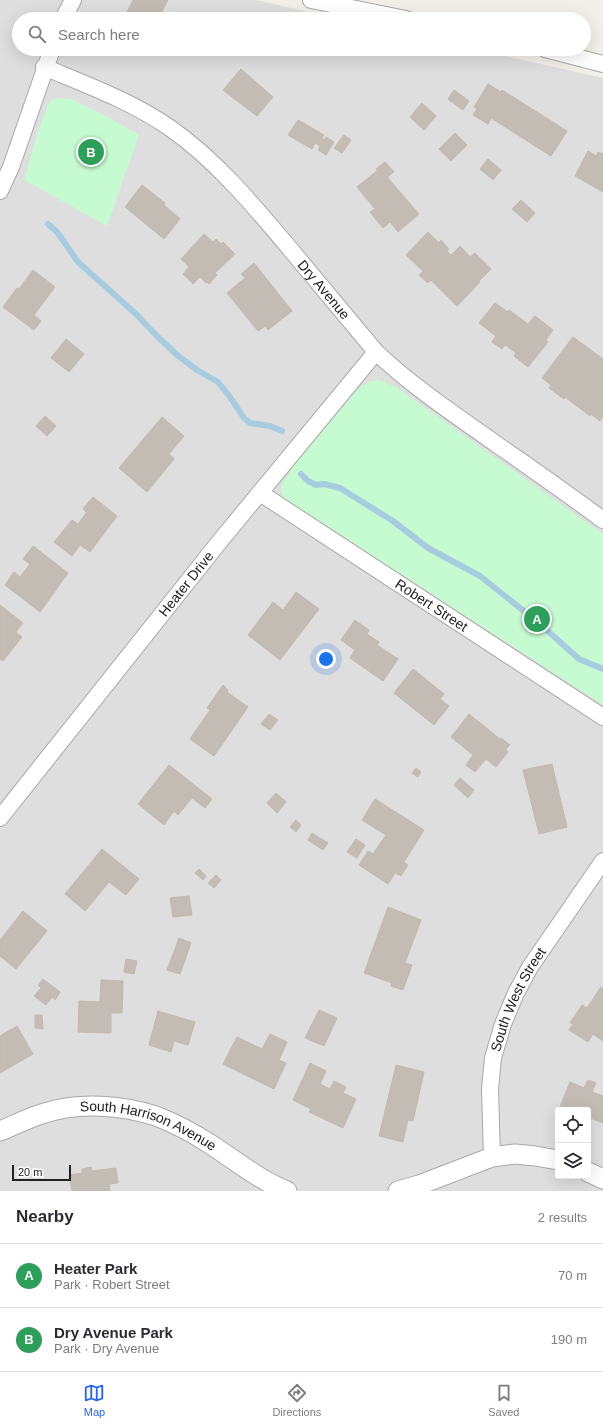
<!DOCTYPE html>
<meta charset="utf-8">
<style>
body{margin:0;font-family:Arial,sans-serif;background:#f2f2f3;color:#2b2b33}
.controls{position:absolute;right:12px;bottom:12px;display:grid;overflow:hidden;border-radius:4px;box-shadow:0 4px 16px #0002}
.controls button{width:36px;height:36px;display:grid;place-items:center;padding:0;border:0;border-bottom:1px solid #e1e1e2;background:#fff;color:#2b2b33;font:20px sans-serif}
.scale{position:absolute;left:12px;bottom:10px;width:59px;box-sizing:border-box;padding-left:4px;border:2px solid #212121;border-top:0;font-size:11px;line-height:14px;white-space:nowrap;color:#212121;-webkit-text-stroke:3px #fff;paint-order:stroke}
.you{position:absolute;left:326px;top:659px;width:14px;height:14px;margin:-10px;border:3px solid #fff;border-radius:50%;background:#1a73e8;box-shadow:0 0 0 6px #1a73e833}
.badge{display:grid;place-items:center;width:26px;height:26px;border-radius:50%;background:#2563eb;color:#fff;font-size:13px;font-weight:700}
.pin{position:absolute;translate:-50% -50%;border:2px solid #fff;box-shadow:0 1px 4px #0006}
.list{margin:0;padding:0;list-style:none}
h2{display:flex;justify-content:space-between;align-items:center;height:52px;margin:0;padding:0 16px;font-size:17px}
h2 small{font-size:13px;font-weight:400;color:#7c7c81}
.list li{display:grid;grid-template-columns:26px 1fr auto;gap:12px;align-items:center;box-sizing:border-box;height:64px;padding:0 16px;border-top:1px solid #e1e1e2}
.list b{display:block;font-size:15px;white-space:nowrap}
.list p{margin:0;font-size:13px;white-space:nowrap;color:#7c7c81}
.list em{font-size:13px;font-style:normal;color:#7c7c81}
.icon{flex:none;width:22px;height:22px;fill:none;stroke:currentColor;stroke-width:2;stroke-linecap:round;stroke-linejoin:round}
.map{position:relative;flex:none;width:603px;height:1191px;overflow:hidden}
.search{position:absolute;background:#fff;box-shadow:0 4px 16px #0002;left:12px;right:12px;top:12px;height:44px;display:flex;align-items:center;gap:10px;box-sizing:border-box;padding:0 14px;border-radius:22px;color:#7c7c81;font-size:15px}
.sheet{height:180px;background:#fff}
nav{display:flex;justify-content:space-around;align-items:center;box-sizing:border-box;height:56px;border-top:1px solid #e1e1e2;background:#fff;font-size:11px;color:#7c7c81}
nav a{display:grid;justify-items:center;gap:2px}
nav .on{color:#2563eb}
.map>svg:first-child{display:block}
.residential{fill:#dfdede;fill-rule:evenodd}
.park{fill:#c6fad0}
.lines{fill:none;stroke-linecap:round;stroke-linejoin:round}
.stream{stroke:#a8ccdf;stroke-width:6}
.building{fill:#c2bcb4;stroke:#c3b8aa}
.minor-casing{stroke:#a8a8a8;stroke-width:18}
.tertiary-casing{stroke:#a8a8a8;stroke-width:21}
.minor{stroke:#fff;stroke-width:16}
.tertiary{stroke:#fff;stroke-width:19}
.labels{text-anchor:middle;stroke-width:4;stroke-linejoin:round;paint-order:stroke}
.street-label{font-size:14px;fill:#212121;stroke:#fff}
</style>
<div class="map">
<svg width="603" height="1191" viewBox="0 0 603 1191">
<rect width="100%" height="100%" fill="#f1efe8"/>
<path class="residential" d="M0 0H256L340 19H19V49H474L603 78V1191H0ZM558 1110H588V1176H558Z"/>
<path class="park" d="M56 98 71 99 106 116 139 135 107 226 24 180 38 131 50 101Z
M379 380 396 387 603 534V705L284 498 281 491V486L284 481 293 467 356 391 368 382Z"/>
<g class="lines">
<path class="stream" d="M48 224 57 232 78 262 136 314 155 334 177 355 197 370 218 382 230 397 244 418 250 423 270 426 282 431
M301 474 308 481 316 485 324 484 340 488 393 521 428 548 480 576 540 624 579 659 603 669"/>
</g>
<path class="building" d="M133 0H168L158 19H130L132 15 127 12Z
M241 69 273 97 257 116 223 90Z
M488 84 501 92 502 90 567 131 551 156 491 118 488 124 473 115 477 109 474 107Z
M454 90 469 101 463 110 448 99Z
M422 103 436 116 424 130 410 117Z
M298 120 324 135 322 138 324 140 326 137 334 142 326 155 318 150 320 146 315 143 312 149 288 135Z
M455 133 467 145 451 161 439 149Z
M344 135 351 140 342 153 334 148Z
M588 151 596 156 598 152 603 154V192L575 176Z
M488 159 501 170 493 180 480 169Z
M385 162 394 172 387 177 419 214 398 232 390 222 383 228 370 212 375 209 357 187 378 170 376 169Z
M142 185 165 203 164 205 180 219 164 239 125 207Z
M521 200 535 213 527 222 512 209Z
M428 232 439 243 441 240 449 249 447 251 451 255 460 246 470 257 475 253 491 269 479 281 480 282 457 306 431 280 428 283 419 275 423 271 406 255Z
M204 234 213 242 216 239 221 244 223 242 235 254 215 273 217 275 209 284 207 282 206 283 200 277 193 284 183 274 189 267 181 259Z
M254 263 292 311 268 330 265 326 258 331 227 293 245 278 241 274Z
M33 270 55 287 34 315 41 321 34 330 3 307 17 288 19 289Z
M495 303 508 312 509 310 528 324 535 316 553 330 546 340 548 342 528 367 514 356 516 353 505 345 502 349 492 342 496 336 479 323Z
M573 337 603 359V416L600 421 591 414 590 416 565 397 564 399 549 388 551 385 542 378Z
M66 339 84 354 69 372 51 358Z
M45 416 56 426 47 436 36 426Z
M162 417 184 436 169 454 174 459 147 492 119 468Z
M93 497 117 516 90 552 80 545 72 556 54 542 72 520 78 524 87 512 83 509Z
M33 546 68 573 40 612 5 585 14 572 20 577 30 564 23 559Z
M296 592 319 609 280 660 248 635 273 602 283 610Z
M0 605 23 623 16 632 22 637 3 661 0 659Z
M355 620 369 630 367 634 379 642 377 645 398 659 383 681 350 658 355 650 341 640Z
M413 669 444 694 440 699 449 706 434 725 394 693Z
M223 685 228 690 227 692 248 707 214 756 190 739 210 710 207 708Z
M269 714 278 720 270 730 261 724Z
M469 714 500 739 501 738 510 745 506 749 508 752 496 767 486 759 475 772 466 765 473 755 451 737Z
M552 764 567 827 539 834 523 770Z
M169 765 212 799 205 808 192 798 178 815 174 811 164 825 138 804Z
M416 768 421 772 418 777 412 773Z
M460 778 474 790 468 798 454 785Z
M276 793 286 802 277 813 267 803Z
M375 799 424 830 404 862 408 865 401 876 395 873 388 884 359 865 368 851 373 854 386 835 362 820Z
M296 820 301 825 296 832 290 827Z
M312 833 328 843 323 850 308 840Z
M356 839 365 845 357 858 347 852Z
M102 849 139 879 126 895 109 882 85 911 65 894Z
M199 869 206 876 203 880 195 873Z
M216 875 221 880 214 888 208 883Z
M189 896 192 915 173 917 170 898Z
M388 907 421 920 405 963 412 965 403 990 391 986 392 983 364 973Z
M23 911 47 931 16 969 0 956V940Z
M179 938 191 943 180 974 167 970Z
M126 959 137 961 134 974 124 972Z
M43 979 60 992 55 1000 52 997 46 1005 34 996 41 988 38 985Z
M101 980 123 981 122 1013H111V1033L78 1032 79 1001 100 1002Z
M601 987 603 989V1041L593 1034 588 1042 569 1030 573 1024 570 1023 582 1005 587 1008Z
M319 1010 337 1018 324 1046 305 1038Z
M158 1011 195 1022 188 1045 174 1041 171 1052 149 1045Z
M35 1015H42L43 1029 35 1028Z
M17 1026 33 1054 0 1073V1036Z
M270 1034 287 1042 279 1060 286 1063 274 1089 223 1064 237 1037 262 1049Z
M310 1063 326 1071 320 1084 330 1089 334 1081 346 1087 343 1093 356 1099 343 1128 309 1112 311 1109 293 1100Z
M396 1065 424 1072 413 1121 408 1120 403 1142 379 1136Z
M588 1080 596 1083 592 1092 603 1096V1123L588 1117V1110H569L560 1107 570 1082 584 1088Z
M91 1167 92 1171 116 1168 118 1183 109 1184 110 1191H72L69 1175 82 1173V1169Z"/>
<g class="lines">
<g class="minor-casing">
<g id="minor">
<path d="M311 0 406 19"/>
<path d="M63 19 73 0"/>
<path d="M545 49 603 64"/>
<path id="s1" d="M44 67C87 85 131 101 170 128 217 161 254 206 291 250 319 284 348 318 376 352 414 388 457 416 499 446 534 470 569 495 603 520"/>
<path d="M0 191 11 167 52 49"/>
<path id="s2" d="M260 493 603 717"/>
<path id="s3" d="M0 818 220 541 376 352"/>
<path id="s4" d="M492 1157 490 1089 493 1058 503 1024 516 993 530 967 603 861"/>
</g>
</g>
<g class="tertiary-casing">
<g id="tertiary">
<path id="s5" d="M0 1131C15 1125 30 1117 45 1113 80 1102 121 1105 156 1116 174 1123 193 1133 210 1144 235 1160 259 1180 287 1191"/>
<path d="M588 1172 603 1179"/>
<path d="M398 1191 419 1185 492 1157 515 1154 535 1156 558 1160"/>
</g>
</g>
<use href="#minor" class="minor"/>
<use href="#tertiary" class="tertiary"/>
</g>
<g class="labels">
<g class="street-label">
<text dy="5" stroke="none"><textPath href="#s1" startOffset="364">Dry Avenue</textPath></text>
<text dy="5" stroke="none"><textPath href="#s3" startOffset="299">Heater Drive</textPath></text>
<text dy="5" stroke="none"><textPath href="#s2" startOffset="205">Robert Street</textPath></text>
<text dy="5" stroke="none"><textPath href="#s4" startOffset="163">South West Street</textPath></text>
<text dy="5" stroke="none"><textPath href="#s5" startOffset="156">South Harrison Avenue</textPath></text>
</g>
</g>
</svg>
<div class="controls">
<button><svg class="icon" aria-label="locate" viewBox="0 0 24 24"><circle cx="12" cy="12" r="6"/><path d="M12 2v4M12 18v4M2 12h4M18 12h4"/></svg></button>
<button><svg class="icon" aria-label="layers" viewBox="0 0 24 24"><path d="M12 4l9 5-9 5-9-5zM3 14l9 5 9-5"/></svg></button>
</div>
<div class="scale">20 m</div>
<div class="you"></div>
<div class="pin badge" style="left:537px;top:619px;background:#2e9e5b">A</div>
<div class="pin badge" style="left:91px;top:152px;background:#2e9e5b">B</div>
<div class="search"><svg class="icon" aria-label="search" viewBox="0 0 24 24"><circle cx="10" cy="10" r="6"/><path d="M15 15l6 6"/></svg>Search here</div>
</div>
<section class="sheet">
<h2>Nearby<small>2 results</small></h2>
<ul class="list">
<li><span class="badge" style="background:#2e9e5b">A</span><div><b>Heater Park</b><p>Park · Robert Street</p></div><em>70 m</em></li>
<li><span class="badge" style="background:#2e9e5b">B</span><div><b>Dry Avenue Park</b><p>Park · Dry Avenue</p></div><em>190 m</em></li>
</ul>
</section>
<nav>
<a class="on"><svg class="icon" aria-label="map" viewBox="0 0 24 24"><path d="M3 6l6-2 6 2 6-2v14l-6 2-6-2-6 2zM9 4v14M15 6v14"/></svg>Map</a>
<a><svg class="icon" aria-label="directions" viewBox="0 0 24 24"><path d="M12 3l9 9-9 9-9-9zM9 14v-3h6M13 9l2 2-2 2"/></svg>Directions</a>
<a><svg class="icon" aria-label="saved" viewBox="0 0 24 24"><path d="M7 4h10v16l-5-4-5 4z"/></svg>Saved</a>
</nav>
